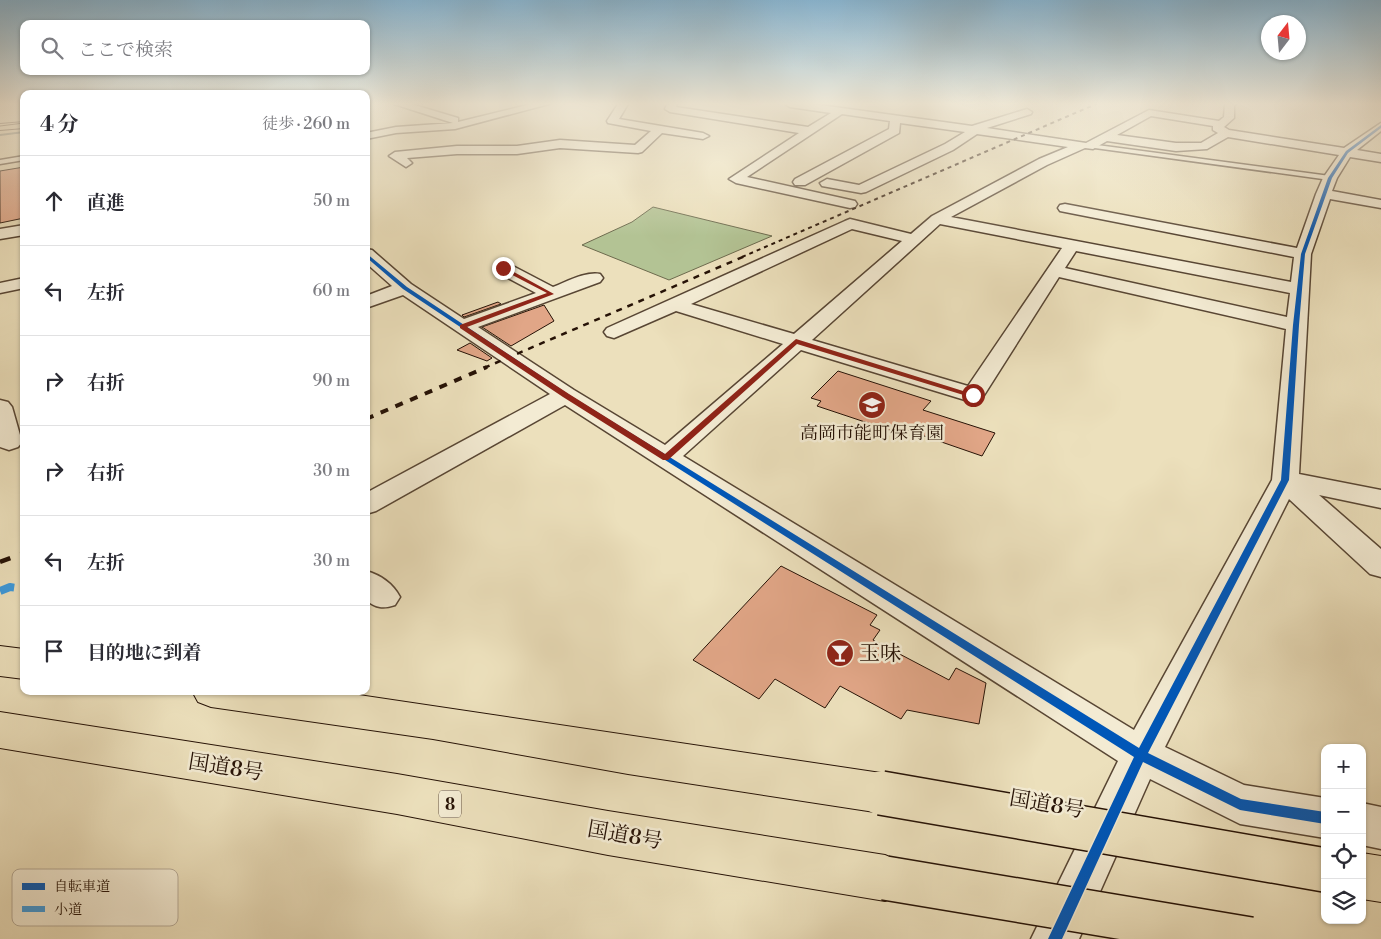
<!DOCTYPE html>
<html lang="ja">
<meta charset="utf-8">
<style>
body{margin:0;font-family:"Libre Bodoni","Noto Serif JP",serif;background:#f7f7f7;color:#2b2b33}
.controls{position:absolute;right:15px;bottom:15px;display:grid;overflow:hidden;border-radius:10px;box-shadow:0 1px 4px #0004}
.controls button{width:45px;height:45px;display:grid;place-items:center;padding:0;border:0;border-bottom:1px solid #e1e1e2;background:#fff;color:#2b2b33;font:25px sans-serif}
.compass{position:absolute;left:1261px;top:15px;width:45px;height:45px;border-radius:50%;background:#fff;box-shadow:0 1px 4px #0004;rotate:16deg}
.stop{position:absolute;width:15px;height:15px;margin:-11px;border:4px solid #8f2418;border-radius:50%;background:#fff}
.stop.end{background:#8f2418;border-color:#fff;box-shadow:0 1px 5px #0008}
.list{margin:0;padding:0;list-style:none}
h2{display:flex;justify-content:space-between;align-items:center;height:65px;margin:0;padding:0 20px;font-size:21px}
h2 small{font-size:16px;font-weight:400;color:#7c7c81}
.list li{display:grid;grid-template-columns:32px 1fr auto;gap:15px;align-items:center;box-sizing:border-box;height:90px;padding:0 20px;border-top:1px solid #e1e1e2}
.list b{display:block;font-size:19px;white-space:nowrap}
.list em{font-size:16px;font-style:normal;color:#7c7c81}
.icon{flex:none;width:28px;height:28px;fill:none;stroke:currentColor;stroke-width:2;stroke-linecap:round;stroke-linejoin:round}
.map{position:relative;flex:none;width:1381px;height:939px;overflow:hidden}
.search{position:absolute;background:#fff;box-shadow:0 1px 4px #0004;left:20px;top:20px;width:350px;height:55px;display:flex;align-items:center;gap:12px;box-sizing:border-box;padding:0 18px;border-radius:10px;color:#7c7c81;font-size:19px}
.panel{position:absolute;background:#fff;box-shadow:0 1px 4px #0004;left:20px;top:90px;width:350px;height:605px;border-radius:10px}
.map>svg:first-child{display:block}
.green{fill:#b3c394;stroke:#6c6a4d}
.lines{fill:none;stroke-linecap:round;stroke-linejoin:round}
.stream{fill:#6c7870;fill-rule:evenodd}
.building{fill:#e1a687;stroke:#261206}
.lane-casing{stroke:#584634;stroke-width:3}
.street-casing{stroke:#584634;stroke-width:3}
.primary-casing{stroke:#261206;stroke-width:2}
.highway-casing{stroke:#261206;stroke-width:2}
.lane{fill:#f3ebd3;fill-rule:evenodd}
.street{fill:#f3ebd3;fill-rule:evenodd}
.primary{fill:#ece0bc;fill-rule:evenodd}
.highway{fill:#ece0bc;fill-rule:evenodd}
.tram{stroke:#261206;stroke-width:1}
.rail-far3{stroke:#261206;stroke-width:2;stroke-dasharray:4 4;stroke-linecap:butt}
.rail-far2{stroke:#261206;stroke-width:2.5;stroke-dasharray:6 6;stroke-linecap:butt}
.rail-far1{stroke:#261206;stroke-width:4;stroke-dasharray:8 8;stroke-linecap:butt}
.rail{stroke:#261206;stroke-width:4.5;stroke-dasharray:11 11;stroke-linecap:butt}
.highway-bridge-casing{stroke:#261206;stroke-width:46;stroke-linecap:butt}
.highway-bridge{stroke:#ece0bc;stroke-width:43}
.quiet{stroke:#3c9add;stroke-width:8;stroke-dasharray:15 8;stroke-linecap:butt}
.cycleway-casing{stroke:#f3ebd3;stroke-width:3}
.cycleway{fill:#0057b8;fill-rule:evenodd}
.route{fill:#8f2418}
.labels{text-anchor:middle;stroke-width:5;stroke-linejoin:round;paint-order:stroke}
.shield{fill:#f3ebd3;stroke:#645344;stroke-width:1}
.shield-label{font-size:16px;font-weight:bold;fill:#261206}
.poi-label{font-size:18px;fill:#261206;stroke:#f3ebd3}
.near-poi-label{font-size:21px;fill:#261206;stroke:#f3ebd3;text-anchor:start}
.near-street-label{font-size:21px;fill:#261206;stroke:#f3ebd3}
.key{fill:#f3ebd3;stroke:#b6aa96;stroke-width:1}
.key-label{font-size:14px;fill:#261206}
</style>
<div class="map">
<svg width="1381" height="939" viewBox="0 0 1381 939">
<rect width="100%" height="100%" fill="#ece0bc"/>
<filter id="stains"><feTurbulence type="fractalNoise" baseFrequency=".004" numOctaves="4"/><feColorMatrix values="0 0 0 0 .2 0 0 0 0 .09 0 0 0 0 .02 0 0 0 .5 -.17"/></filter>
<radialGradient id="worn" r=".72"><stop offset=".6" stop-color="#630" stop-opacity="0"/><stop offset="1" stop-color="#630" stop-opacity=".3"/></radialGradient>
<path class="green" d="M653 207 772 236 669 280 582 245 632 222Z"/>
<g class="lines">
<path class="stream" d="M24 131V133L0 136V134Z"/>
</g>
<path class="building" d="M24 167V218L0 223V171Z
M498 302 501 304 464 317 462 315Z
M544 305 554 321 511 346 482 327Z
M470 343 492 358 487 361 457 350Z
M838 371 931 401 923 410 995 433 982 456 904 429 901 434 817 406 821 401 811 398Z
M781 566 877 615 870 625 880 630 873 640 949 680 956 668 986 683 979 724 907 710 901 719 840 686 825 708 775 679 759 699 693 660Z"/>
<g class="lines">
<g class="lane-casing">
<path id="lane" d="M1082 143 1330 176 1333 178 1330 180 1080 146Z
M24 156V160L0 164V160Z"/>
</g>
<g class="street-casing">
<path id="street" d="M394 104H411L458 118V122L531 104H549L455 129 396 133 366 139V133L396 127 453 123Z
M618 104H628L619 119 703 133 709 136 703 139 662 133 642 152 638 153 560 148 517 154H457L407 158 412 163 406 167 389 156 395 152 457 146H517L560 140 635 145 651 131 608 123 607 121Z
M667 104H677L676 107 808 127 831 113 790 107 785 104H813L972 126 1027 109 1032 112 1031 114 987 128 1086 143 1149 110 1219 121 1224 117 1225 104H1236L1234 106V118L1224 127 1229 130 1344 148 1381 123V131L1357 150 1381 154V162L1350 157 1337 178 1332 191 1381 200V208L1330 199 1311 254 1299 474 1381 490V508L1319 495 1381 549V577L1370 574 1289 499 1165 747 1244 785 1325 798V838L1240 824 1150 779 1079 939H1031L1118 761 565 405 376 511 366 514V493L550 394 403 295 366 308V296L392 286 366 263V249L372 250 411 284 464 319 536 293 497 272 494 268 497 264 503 263 509 264 553 287C566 282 586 271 600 274L603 278 600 282 478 327 574 390 665 445 783 344 676 311 614 338 607 336 604 332 607 328 845 221 850 219 911 234 932 216 1039 159 1068 147 977 134 953 150 866 192 861 193 822 186 820 183 827 179 859 185 945 144 965 132 900 123 899 133 805 185H795L793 182 795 179 889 129 890 121 842 114 747 177 855 201 857 204 855 207 850 208 736 183 729 179 799 133 670 112 665 109ZM1151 116 1213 126V130L1218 133 1201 143H1176L1117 135ZM1228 137 1339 155 1323 178 1316 194 1297 248 1065 204 1060 205 1058 208 1060 211 1065 212 1294 257 1291 282 951 217 1047 165 1085 148 1093 149 1107 141 1176 151 1207 149ZM940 224 1062 248 968 386 812 340ZM852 229 902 241 794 334 691 304ZM1076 251 1290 293 1287 317 1065 268ZM1059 277 1286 329 1272 480 1134 730 683 456 801 350 965 400 973 402 981 400Z
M24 225V235L0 239V229Z
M24 278V288L0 293V283Z
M0 400 8 402 12 407 22 442 18 447 9 450 0 447Z
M366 571C381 575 393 584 400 597L395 605C383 609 376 608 366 600Z
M1362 803 1381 807V849L1362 845Z"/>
</g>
<g class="primary-casing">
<path id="primary" d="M24 122V128L0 130V124Z"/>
</g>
<g class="highway-casing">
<path id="highway" d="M0 646 24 649V679L0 676Z
M192 691H332L881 773 896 779 902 793 896 807 881 813 628 774 433 739 211 707 198 702Z
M0 712 397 774 608 811 885 855 901 862 908 878 901 894 885 901 608 855 397 814 0 748Z
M1362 853 1381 856V902L1362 899Z"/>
</g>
<use href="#lane" class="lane"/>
<use href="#street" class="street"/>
<use href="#primary" class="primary"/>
<use href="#highway" class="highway"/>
<path class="tram" d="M0 126 24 123"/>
<path class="rail-far3" d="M742 257 1096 104"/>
<path class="rail-far2" d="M484 368 745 256"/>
<path class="rail-far1" d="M366 419 487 367"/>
<path class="rail" d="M0 562 24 553"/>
<g class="highway-bridge-casing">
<path id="highway-bridge" d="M881 793 1325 870
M885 878 1250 939"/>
</g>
<use href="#highway-bridge" class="highway-bridge"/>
<path class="quiet" d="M0 591 10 587 24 589"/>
<g class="cycleway-casing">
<path id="cycleway" d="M1381 125V128L1348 153 1332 178 1305 254 1299 325 1289 480 1148 753 1241 799 1325 812V824L1240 810 1143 762 1062 939H1048L1134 757 564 396 403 289 366 257V253L407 287 568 394 1139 748 1281 480 1293 325 1301 254 1328 178 1346 151Z"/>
</g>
<use href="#cycleway" class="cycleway"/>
</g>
<linearGradient id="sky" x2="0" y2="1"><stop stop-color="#89b7d4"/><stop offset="0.44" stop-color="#f6f1e1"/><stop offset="1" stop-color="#f6f1e1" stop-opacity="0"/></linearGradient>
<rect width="1381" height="236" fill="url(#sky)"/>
<path class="route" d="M501 267H505L554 294 467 327 569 394 665 454 796 339 976 395 970 397 797 344 668 460H663L563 397 460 328V325L547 293 501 269Z"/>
<defs>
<g id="school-disc" transform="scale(1.4375)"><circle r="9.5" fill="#8f2418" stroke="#f3ebd3"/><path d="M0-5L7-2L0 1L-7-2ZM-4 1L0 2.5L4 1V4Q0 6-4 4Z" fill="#fff"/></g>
<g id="bar-disc" transform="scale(1.4375)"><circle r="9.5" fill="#8f2418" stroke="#f3ebd3"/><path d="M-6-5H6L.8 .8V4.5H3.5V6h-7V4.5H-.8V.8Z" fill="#fff"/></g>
</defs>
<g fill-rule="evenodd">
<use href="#school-disc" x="872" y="405"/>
<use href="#bar-disc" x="840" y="653"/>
</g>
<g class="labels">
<rect class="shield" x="439" y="790.5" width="22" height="27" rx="4"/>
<g class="shield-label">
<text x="450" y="810">8</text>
</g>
<g class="poi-label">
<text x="872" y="439">高岡市能町保育園</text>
</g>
<g class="near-poi-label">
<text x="859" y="660">玉味</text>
</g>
<g class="near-street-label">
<text transform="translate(226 767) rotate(9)" y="7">国道8号</text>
<text transform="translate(1047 804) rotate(10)" y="7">国道8号</text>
<text transform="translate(625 835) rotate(10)" y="7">国道8号</text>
</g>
</g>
<rect x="12" y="869" width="166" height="57" rx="8" class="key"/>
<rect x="22" y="883" width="23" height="7" fill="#0057b8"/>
<rect x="22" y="906" width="23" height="6" fill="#3c9add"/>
<g class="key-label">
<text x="54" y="891">自転車道</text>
<text x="54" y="914">小道</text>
</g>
<rect width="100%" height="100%" filter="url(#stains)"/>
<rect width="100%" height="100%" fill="url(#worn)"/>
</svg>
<div class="controls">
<button>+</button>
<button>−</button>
<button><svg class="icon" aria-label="locate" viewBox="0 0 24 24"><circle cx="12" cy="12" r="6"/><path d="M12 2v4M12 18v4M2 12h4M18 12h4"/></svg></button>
<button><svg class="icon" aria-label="layers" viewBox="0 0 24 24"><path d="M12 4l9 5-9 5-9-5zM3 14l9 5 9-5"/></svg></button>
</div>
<svg class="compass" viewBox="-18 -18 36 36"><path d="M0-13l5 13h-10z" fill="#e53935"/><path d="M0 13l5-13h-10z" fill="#7c7c81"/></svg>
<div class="stop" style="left:973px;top:395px"></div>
<div class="stop end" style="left:503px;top:268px"></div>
<div class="search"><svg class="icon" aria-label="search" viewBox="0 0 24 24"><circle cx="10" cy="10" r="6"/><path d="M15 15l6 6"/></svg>ここで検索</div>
<section class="panel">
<h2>4 分<small>徒歩 · 260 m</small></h2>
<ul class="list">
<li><svg class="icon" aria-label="ahead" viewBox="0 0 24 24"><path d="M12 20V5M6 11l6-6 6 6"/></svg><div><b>直進</b></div><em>50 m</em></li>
<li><svg class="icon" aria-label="left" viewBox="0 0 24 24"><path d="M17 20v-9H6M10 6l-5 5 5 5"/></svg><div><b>左折</b></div><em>60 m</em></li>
<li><svg class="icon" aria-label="right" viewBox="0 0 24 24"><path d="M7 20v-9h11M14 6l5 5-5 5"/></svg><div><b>右折</b></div><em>90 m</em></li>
<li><svg class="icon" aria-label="right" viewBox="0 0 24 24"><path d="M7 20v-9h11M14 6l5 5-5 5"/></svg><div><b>右折</b></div><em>30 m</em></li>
<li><svg class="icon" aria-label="left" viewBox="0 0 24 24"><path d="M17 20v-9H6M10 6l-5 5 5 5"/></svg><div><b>左折</b></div><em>30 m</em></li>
<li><svg class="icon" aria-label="arrive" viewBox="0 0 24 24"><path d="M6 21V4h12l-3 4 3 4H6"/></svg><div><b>目的地に到着</b></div></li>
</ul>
</section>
</div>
